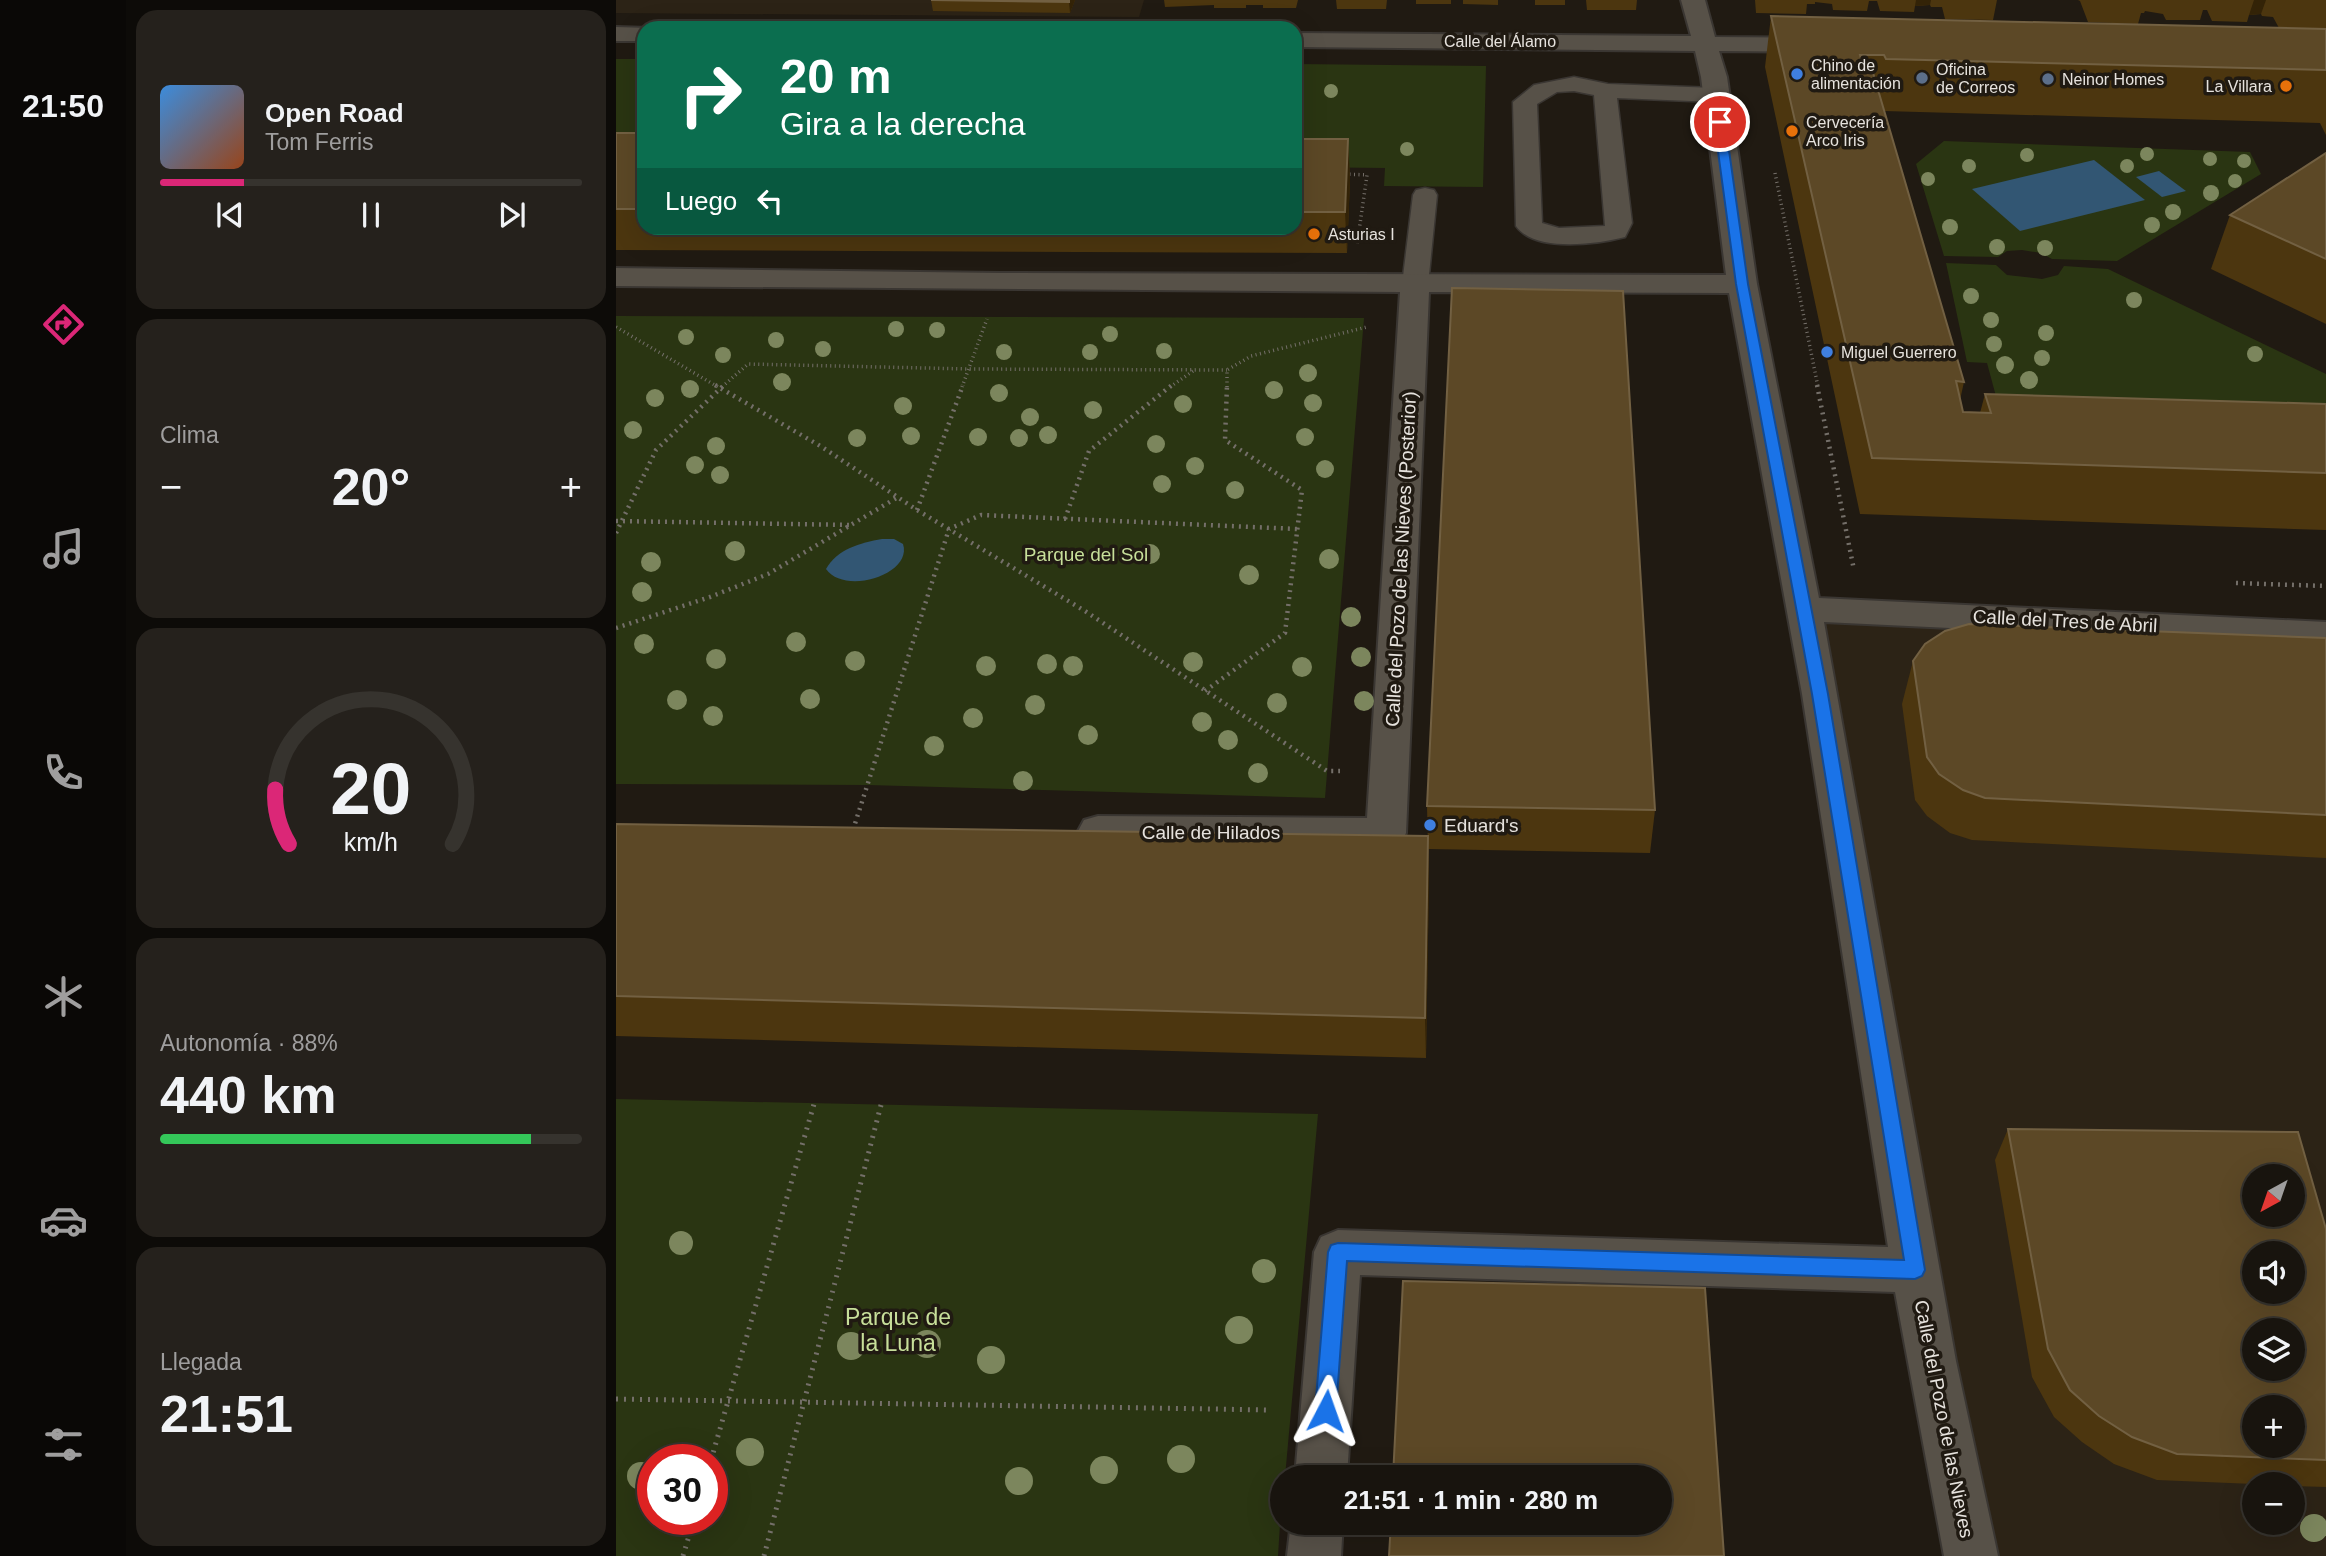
<!DOCTYPE html>
<html lang="es">
<meta charset="utf-8">
<style>
:root{--surface:#18140e;--page:#25211c;--text:#f1f3f6;--muted:#9f9e9e;--line:#36332e;--accent:#db2777}
body{margin:0;font-family:Helvetica,sans-serif;background:var(--page);color:var(--text);height:100vh;display:flex;flex-direction:column;font-size:26px;white-space:nowrap}
*{box-sizing:border-box;margin:0}
p{font-size:23px;color:var(--muted)}
.icon{flex:none;width:38px;height:38px;fill:none;stroke:currentColor;stroke-width:2;stroke-linecap:round;stroke-linejoin:round}
.map{position:relative;flex:1;overflow:hidden}
.panel{display:flex;flex-direction:column;gap:10px;padding:10px;background:#0d0b08;width:490px}
.panel>*{flex:none}
.hud{position:absolute;left:21px;top:21px;width:665px;height:214px;border-radius:21px;box-shadow:0 7px 28px #0002,0 0 0 2px var(--line);background:#0b6e4f;color:#fff;overflow:hidden}
.needle{width:46px;rotate:220deg}
.tools{position:absolute;left:1626px;top:1164px;display:grid;gap:14px}
.tools a{display:grid;place-items:center;width:63px;height:63px;border-radius:50%;background:var(--surface);box-shadow:0 7px 28px #0002,0 0 0 2px var(--line);font-size:35px}
.speed{position:absolute;left:21px;top:1444px;display:flex;gap:14px;font-size:35px;font-weight:700;text-align:center}
.speed>*{display:grid;place-content:center;width:91px;height:91px;border-radius:50%;background:var(--surface);box-shadow:0 7px 28px #0002,0 0 0 2px var(--line);line-height:1}
.speed .limit{border:10px solid #d22;background:#fff;color:#111}
.pin{position:absolute;display:grid;place-items:center;width:60px;height:60px;color:#fff;margin:-30px;border:4px solid #fff;border-radius:50%;box-shadow:0 2px 7px #0007}
.me{position:absolute;width:77px;margin:-38px;rotate:4deg;stroke-linejoin:round;filter:drop-shadow(0 0 5px #0008)}
.turn{display:flex;align-items:center;gap:24px;height:147px;padding:0 28px;font-size:32px}
.turn .icon{width:91px;height:91px;stroke-width:2.5}
.turn b{display:block;font-size:49px;line-height:60px}
.then{display:flex;align-items:center;height:66px;padding:0 28px;background:#0003;gap:14px;font-size:26px}
.big{font-size:52px;font-weight:700;line-height:1.1}
.panel .card{flex:1;display:flex;flex-direction:column;justify-content:center;gap:10px;min-width:0;padding:0 24px;border-radius:21px;background:var(--page)}
.panel .dial{align-items:center;gap:0}
.dial svg{height:182px;overflow:visible;fill:none;stroke:var(--line);stroke-width:7;stroke-linecap:round;text-anchor:middle}
.dial text{fill:var(--text);stroke:none}
.song{display:flex;align-items:center;gap:21px}
.cover{width:84px;height:84px;border-radius:10px;background:linear-gradient(135deg,hsl(210 70% 55%),hsl(20 70% 35%))}
.played{height:7px;border-radius:4px;background:linear-gradient(90deg,var(--accent) 20%,var(--line) 20%)}
.keys{display:flex;justify-content:space-around;direction:ltr}
.heat{display:flex;justify-content:space-between;align-items:center;font-size:38px;direction:ltr}
.charge{height:10px;border-radius:5px;background:linear-gradient(90deg,#34c759 88%,var(--line) 0)}
.trip{position:absolute;left:654px;top:1465px;width:402px;height:70px;border-radius:35px;background:var(--surface);box-shadow:0 7px 28px #0002,0 0 0 2px var(--line);font-weight:700;line-height:70px;text-align:center}
main{display:flex;flex:1;min-height:0}
.dock{display:flex;flex-direction:column;width:126px;justify-content:space-around;align-items:center;background:#0a0806;color:var(--muted)}
.dock .icon{width:49px;height:49px}
.dock .current{color:var(--accent)}
.dock b{font-size:32px;color:var(--text)}
.map>svg:first-child{display:block}
</style>
<main>
<nav class="dock">
<b>21:50</b>
<svg class="icon current" aria-label="directions" viewBox="0 0 24 24"><path d="M12 3l9 9-9 9-9-9zM9 14v-3h6M13 9l2 2-2 2"/></svg>
<svg class="icon" aria-label="music" viewBox="0 0 24 24"><path d="M9 18V5l10-2v13"/><circle cx="6" cy="18" r="3"/><circle cx="16" cy="16" r="3"/></svg>
<svg class="icon" aria-label="phone" viewBox="0 0 24 24"><path d="M5 4h4l2 5-3 2q2 4 5 5l2-3 5 2v4C11 20 4 13 5 4z"/></svg>
<svg class="icon" aria-label="climate" viewBox="0 0 24 24"><path d="M12 3v18M4 7l16 10M4 17L20 7"/></svg>
<svg class="icon" aria-label="car" viewBox="0 0 24 24"><path d="M5 17H2v-5l4-1 3-4h7l3 4 3 1v5h-3M9 17h6M6 11h13"/><circle cx="7" cy="17" r="2"/><circle cx="17" cy="17" r="2"/></svg>
<svg class="icon" aria-label="filters" viewBox="0 0 24 24"><path d="M4 7h16M4 17h16"/><circle cx="9" cy="7" r="2"/><circle cx="15" cy="17" r="2"/></svg>
</nav>
<section class="panel">
<div class="card">
<div class="song"><i class="cover"></i><div><b>Open Road</b><p>Tom Ferris</p></div></div>
<div class="played"></div>
<div class="keys"><svg class="icon" aria-label="previous" viewBox="0 0 24 24"><path d="M18 5L8 12l10 7zM5 5v14"/></svg><svg class="icon" aria-label="pause" viewBox="0 0 24 24"><path d="M8 5v14M16 5v14"/></svg><svg class="icon" aria-label="next" viewBox="0 0 24 24"><path d="M6 5l10 7-10 7zM19 5v14"/></svg></div>
</div>
<div class="card"><p>Clima</p>
<div class="heat"><a>−</a><b class="big">20°</b><a>+</a></div>
</div>
<div class="card dial"><svg viewBox="0 0 100 80">
<path d="M14 69A42 42 0 1 1 86 69"/>
<path d="M14 69A42 42 0 0 1 8 45" stroke="#db2777"/>
<text x="50" y="56" font-size="32" font-weight="700">20</text>
<text x="50" y="72" font-size="11">km/h</text>
</svg></div>
<div class="card"><p>Autonomía · 88%</p><b class="big">440 km</b><div class="charge"></div></div>
<div class="card"><p>Llegada</p><b class="big">21:51</b></div>
</section>
<div class="map">
<svg width="1710" height="1556" viewBox="0 0 1710 1556">
<rect width="100%" height="100%" fill="#201a12"/>
<g fill="#2c2316" fill-rule="evenodd">
<polygon points="0,0 528,0 523,17 0,13"/>
<path d="M1189,609l521,25v922h-355zM1638,1176h38v38h-38zM1638,1253h38v39h-38zM1638,1330h38v38h-38zM1638,1407h38v39h-38zM1638,1484h38v38h-38z"/>
</g>
<g fill="#2a3512" fill-rule="evenodd">
<rect x="0" y="59" width="28" height="103"/>
<polygon points="679,64 870,66 867,187 768,186 769,168 679,167"/>
<polygon points="1328,141 1634,152 1645,174 1501,261 1436,259 1425,253 1406,250 1391,251 1382,257 1328,256 1300,164"/>
<polygon points="1330,263 1380,265 1391,275 1426,279 1442,275 1448,266 1492,269 1710,374 1710,414 1381,400 1371,363 1351,362"/>
<polygon points="0,316 748,318 709,798 252,785 0,784"/>
<path d="M0,1099l702,15 -33,363h-2l-5,79h-662zM37,1460h59v59h-59z"/>
</g>
<g fill="#325673">
<polygon points="1478,160 1529,200 1404,231 1356,189"/>
<polygon points="1543,171 1570,191 1546,197 1520,177"/>
<path d="M266,539h12l9,5c10,30 -58,52 -77,25 11,-20 34,-26 56,-30z"/>
</g>
<g fill="none" stroke-linecap="round" stroke-linejoin="round">
<defs>
<g id="lane">
<path d="M958,77l34,7 108,4 8,2 4,5 -4,5 -8,2 -99,-4 15,125 -7,14c-27,7 -90,16 -109,-11l-3,-124 21,-17zM958,91l20,4 11,131 -46,2 -17,-5 -5,-119 20,-12z"/>
<polygon points="809,188 818,190 821,195 812,285 808,291 799,293 790,291 786,285 797,195 800,190"/>
</g>
<g id="street">
<polygon points="1065,0 1089,0 1099,37 1204,38 1213,40 1216,45 1213,50 1204,52 1103,51 1111,77 1141,284 1203,598 1710,622 1710,646 1208,622 1340,1361 1382,1556 1328,1556 1279,1292 744,1275 731,1477 679,1477 698,1252 705,1237 722,1230 1272,1247 1186,694 1113,293 813,292 790,833 784,844 770,848 482,846 468,842 462,831 468,820 482,816 751,818 784,292 0,286 0,268 384,273 1110,275 1085,77 1079,51 679,47 679,33 1075,36"/>
<polygon points="0,27 33,28 28,28 28,41 0,41"/>
<polygon points="675,1522 727,1522 725,1556 671,1556"/>
</g>
</defs>
<use href="#lane" stroke="#3a3632" stroke-width="3"/>
<use href="#street" stroke="#3a3632" stroke-width="4"/>
<g stroke="#746f69" stroke-width="3.5" stroke-dasharray="1 3.5" stroke-linecap="butt">
<polyline points="1159,173 1202,387"/>
<polyline points="729,174 751,175 741,245"/>
<polyline points="0,327 102,387"/>
<polyline points="106,387 132,364 353,369 611,370"/>
<polyline points="346,387 371,319"/>
<polyline points="554,387 577,371"/>
<polyline points="611,387 611,370 635,356 751,327"/>
</g>
<g stroke="#746f69" stroke-width="4.5" stroke-dasharray="2 5" stroke-linecap="butt">
<polyline points="99,385 206,447 301,510 469,611 711,771 724,771"/>
<polyline points="1201,385 1238,570"/>
<polyline points="301,510 347,385"/>
<polyline points="449,519 473,451 556,385"/>
<polyline points="0,521 234,525"/>
<polyline points="0,533 40,450 108,385"/>
<polyline points="1620,583 1710,586"/>
<polyline points="0,628 94,597 152,574 282,497"/>
<polyline points="589,691 669,633 686,490 609,440 611,385"/>
<polyline points="237,830 333,529 365,515 681,529"/>
</g>
<g stroke="#746f69" stroke-width="5" stroke-dasharray="2 6" stroke-linecap="butt">
<polyline points="0,1399 654,1410"/>
<polyline points="95,1460 198,1104"/>
<polyline points="67,1556 78,1519"/>
<polyline points="148,1556 265,1105"/>
</g>
<use href="#lane" fill="#575148" fill-rule="evenodd"/>
<use href="#street" fill="#575148" fill-rule="evenodd"/>
</g>
<g fill="#7c865d">
<circle cx="715" cy="91" r="7"/>
<circle cx="791" cy="149" r="7"/>
<circle cx="1531" cy="154" r="7"/>
<circle cx="1411" cy="155" r="7"/>
<circle cx="1594" cy="159" r="7"/>
<circle cx="1628" cy="161" r="7"/>
<circle cx="1353" cy="166" r="7"/>
<circle cx="1511" cy="166" r="7"/>
<circle cx="1312" cy="179" r="7"/>
<circle cx="1619" cy="181" r="7"/>
<circle cx="1595" cy="193" r="8"/>
<circle cx="1557" cy="212" r="8"/>
<circle cx="1536" cy="225" r="8"/>
<circle cx="1334" cy="227" r="8"/>
<circle cx="1381" cy="247" r="8"/>
<circle cx="1429" cy="248" r="8"/>
<circle cx="1355" cy="296" r="8"/>
<circle cx="1518" cy="300" r="8"/>
<circle cx="1375" cy="320" r="8"/>
<circle cx="280" cy="329" r="8"/>
<circle cx="321" cy="330" r="8"/>
<circle cx="1430" cy="333" r="8"/>
<circle cx="494" cy="334" r="8"/>
<circle cx="70" cy="337" r="8"/>
<circle cx="160" cy="340" r="8"/>
<circle cx="1378" cy="344" r="8"/>
<circle cx="207" cy="349" r="8"/>
<circle cx="548" cy="351" r="8"/>
<circle cx="388" cy="352" r="8"/>
<circle cx="474" cy="352" r="8"/>
<circle cx="1639" cy="354" r="8"/>
<circle cx="107" cy="355" r="8"/>
<circle cx="1426" cy="358" r="8"/>
<circle cx="1389" cy="365" r="9"/>
<circle cx="692" cy="373" r="9"/>
<circle cx="1413" cy="380" r="9"/>
<circle cx="166" cy="382" r="9"/>
<circle cx="74" cy="389" r="9"/>
<circle cx="658" cy="390" r="9"/>
<circle cx="383" cy="393" r="9"/>
<circle cx="39" cy="398" r="9"/>
<circle cx="697" cy="403" r="9"/>
<circle cx="567" cy="404" r="9"/>
<circle cx="287" cy="406" r="9"/>
<circle cx="477" cy="410" r="9"/>
<circle cx="414" cy="417" r="9"/>
<circle cx="17" cy="430" r="9"/>
<circle cx="432" cy="435" r="9"/>
<circle cx="295" cy="436" r="9"/>
<circle cx="362" cy="437" r="9"/>
<circle cx="689" cy="437" r="9"/>
<circle cx="241" cy="438" r="9"/>
<circle cx="403" cy="438" r="9"/>
<circle cx="540" cy="444" r="9"/>
<circle cx="100" cy="446" r="9"/>
<circle cx="79" cy="465" r="9"/>
<circle cx="579" cy="466" r="9"/>
<circle cx="709" cy="469" r="9"/>
<circle cx="104" cy="475" r="9"/>
<circle cx="546" cy="484" r="9"/>
<circle cx="619" cy="490" r="9"/>
<circle cx="119" cy="551" r="10"/>
<circle cx="534" cy="554" r="10"/>
<circle cx="713" cy="559" r="10"/>
<circle cx="35" cy="562" r="10"/>
<circle cx="633" cy="575" r="10"/>
<circle cx="26" cy="592" r="10"/>
<circle cx="735" cy="617" r="10"/>
<circle cx="180" cy="642" r="10"/>
<circle cx="28" cy="644" r="10"/>
<circle cx="745" cy="657" r="10"/>
<circle cx="100" cy="659" r="10"/>
<circle cx="239" cy="661" r="10"/>
<circle cx="577" cy="662" r="10"/>
<circle cx="431" cy="664" r="10"/>
<circle cx="370" cy="666" r="10"/>
<circle cx="457" cy="666" r="10"/>
<circle cx="686" cy="667" r="10"/>
<circle cx="194" cy="699" r="10"/>
<circle cx="61" cy="700" r="10"/>
<circle cx="748" cy="701" r="10"/>
<circle cx="661" cy="703" r="10"/>
<circle cx="419" cy="705" r="10"/>
<circle cx="97" cy="716" r="10"/>
<circle cx="357" cy="718" r="10"/>
<circle cx="586" cy="722" r="10"/>
<circle cx="472" cy="735" r="10"/>
<circle cx="612" cy="740" r="10"/>
<circle cx="318" cy="746" r="10"/>
<circle cx="642" cy="773" r="10"/>
<circle cx="407" cy="781" r="10"/>
<circle cx="65" cy="1243" r="12"/>
<circle cx="648" cy="1271" r="12"/>
<circle cx="623" cy="1330" r="14"/>
<circle cx="311" cy="1344" r="14"/>
<circle cx="235" cy="1346" r="14"/>
<circle cx="375" cy="1360" r="14"/>
<circle cx="134" cy="1452" r="14"/>
<circle cx="565" cy="1459" r="14"/>
<circle cx="488" cy="1470" r="14"/>
<circle cx="25" cy="1476" r="14"/>
<circle cx="403" cy="1481" r="14"/>
<circle cx="1698" cy="1528" r="14"/>
</g>
<g fill="#4c360f">
<polygon points="315,0 459,0 454,13 317,11"/>
<polygon points="548,0 682,0 680,8 647,8 647,5 630,5 630,8 598,8 598,5 549,7"/>
<polygon points="720,0 771,0 770,9 721,9"/>
<rect x="800" y="0" width="35" height="4"/>
<polygon points="847,0 882,0 882,5 847,4"/>
<rect x="919" y="0" width="30" height="5"/>
<polygon points="970,0 1021,0 1020,10 971,10"/>
<polygon points="1139,0 1381,0 1377,20 1329,19 1326,7 1315,7 1314,5 1299,6 1298,12 1264,11 1261,1 1253,1 1251,11 1217,10 1216,4 1199,2 1199,4 1191,4 1190,14 1140,13"/>
<polygon points="1462,0 1710,0 1710,135 1704,123 1268,111 1348,382 1344,400 1347,412 1364,413 1369,394 1710,404 1710,530 1244,514 1149,67 1155,16 1663,28 1657,17 1646,16 1645,14 1633,15 1631,22 1596,21 1591,10 1587,10 1584,20 1550,20 1547,14 1529,11 1528,13 1525,13 1522,24 1472,22 1464,1"/>
<polygon points="0,133 28,133 28,228 679,228 679,139 732,139 734,180 731,253 0,250"/>
<polygon points="1710,153 1710,324 1595,269 1614,215"/>
<polygon points="1710,638 1710,858 1356,840 1334,833 1311,816 1299,800 1286,704 1297,661"/>
<polygon points="811,806 1039,810 1034,853 812,849"/>
<polygon points="0,824 812,836 813,878 810,1058 0,1036"/>
<polygon points="1392,1129 1710,1229 1710,1487 1676,1486 1676,1484 1638,1484 1541,1480 1498,1464 1466,1442 1438,1417 1416,1377 1379,1160"/>
</g>
<g fill="#332307">
<polygon points="453,0 459,0 454,13 453,2"/>
<polygon points="1300,0 1315,0 1314,5 1299,6"/>
<polygon points="1638,0 1650,0 1645,14 1633,15"/>
<polygon points="732,139 734,180 731,253 729,212"/>
<polygon points="812,836 813,878 810,1058 809,1018"/>
</g>
<g fill="#5c4826" stroke="#726042" stroke-width="2" fill-rule="evenodd">
<polygon points="315,0 453,0 453,2"/>
<polygon points="1155,16 1710,29 1710,70 1270,59 1268,55 1244,55 1247,66 1255,66 1348,382 1340,381 1347,412 1375,413 1369,394 1710,404 1710,473 1256,458"/>
<rect x="0" y="133" width="28" height="76"/>
<polygon points="679,139 732,139 729,212 679,212"/>
<polygon points="1710,153 1710,259 1614,215"/>
<polygon points="836,288 1007,291 1039,810 811,806"/>
<polygon points="1353,624 1710,638 1710,815 1369,798 1347,790 1323,774 1311,757 1297,661 1309,644 1329,631"/>
<polygon points="0,824 812,836 809,1018 0,996"/>
<path d="M1392,1129l290,3 28,97v231l-149,-6 -45,-17 -33,-21 -29,-26 -22,-41zM1638,1176h38v38h-38zM1638,1253h38v39h-38zM1638,1330h38v38h-38zM1638,1407h38v39h-38z"/>
<polygon points="787,1281 1089,1288 1108,1556 773,1556 775,1522 1045,1522 1045,1477 777,1477"/>
</g>
<polygon fill="#1a73e8" stroke="#114b97" stroke-width="2" points="1104,119 1109,122 1132,284 1212,694 1309,1270 1306,1276 1299,1279 731,1261 720,1411 717,1418 710,1421 702,1418 699,1411 712,1252 715,1245 722,1243 1288,1260 1196,694 1120,284 1098,122"/>
<g fill="#3f7fe0" stroke="#201a12" stroke-width="2.5">
<circle cx="1181" cy="74" r="7"/>
<circle cx="1211" cy="352" r="7"/>
<circle cx="814" cy="825" r="7"/>
</g>
<g fill="#5c6f8a" stroke="#201a12" stroke-width="2.5">
<circle cx="1306" cy="78" r="7"/>
<circle cx="1432" cy="79" r="7"/>
</g>
<g fill="#e8710a" stroke="#201a12" stroke-width="2.5">
<circle cx="1670" cy="86" r="7"/>
<circle cx="1176" cy="131" r="7"/>
<circle cx="698" cy="234" r="7"/>
</g>
<g text-anchor="middle" dominant-baseline="central" stroke-width="7" stroke-linejoin="round" paint-order="stroke">
<g font-size="16" fill="#e6e2dd" stroke="#201a12">
<text x="884" y="41">Calle del Álamo</text>
</g>
<g font-size="16" fill="#e6e2dd" stroke="#201a12" text-anchor="start">
<text x="1195" y="65">Chino de<tspan x="1195" dy="18">alimentación</tspan></text>
<text x="1320" y="69">Oficina<tspan x="1320" dy="18">de Correos</tspan></text>
<text x="1446" y="79">Neinor Homes</text>
<text x="1656" y="86" text-anchor="end">La Villara</text>
<text x="1190" y="122">Cervecería<tspan x="1190" dy="18">Arco Iris</tspan></text>
<text x="712" y="234">Asturias I</text>
<text x="1225" y="352">Miguel Guerrero</text>
</g>
<g font-size="19" fill="#c7df9a" stroke="#201a12">
<text x="470" y="554">Parque del Sol</text>
</g>
<g font-size="19" fill="#e6e2dd" stroke="#201a12">
<text transform="translate(785 559) rotate(-87)">Calle del Pozo de las Nieves (Posterior)</text>
<text transform="translate(1449 621) rotate(3)">Calle del Tres de Abril</text>
<text x="595" y="832">Calle de Hilados</text>
<text transform="translate(1328 1419) rotate(79)">Calle del Pozo de las Nieves</text>
</g>
<g font-size="19" fill="#e6e2dd" stroke="#201a12" text-anchor="start">
<text x="828" y="825">Eduard's</text>
</g>
<g font-size="23" fill="#c7df9a" stroke="#201a12">
<text x="282" y="1317">Parque de<tspan x="282" dy="26">la Luna</tspan></text>
</g>
</g>
</svg>
<div class="tools">
<a><svg class="needle" viewBox="-14 -14 28 28"><path d="M0-13l5 13h-10z" fill="#e53935"/><path d="M0 13l5-13h-10z" fill="#9f9e9e"/></svg></a>
<a><svg class="icon" aria-label="sound" viewBox="0 0 24 24"><path d="M4 9h4l5-4v14l-5-4H4zM17 9q2 3 0 6"/></svg></a>
<a><svg class="icon" aria-label="layers" viewBox="0 0 24 24"><path d="M12 4l9 5-9 5-9-5zM3 14l9 5 9-5"/></svg></a>
<a>+</a>
<a>−</a>
</div>
<div class="speed"><div class="limit">30</div></div>
<div class="pin" style="left:1104px;top:122px;background:#d93025"><svg class="icon" aria-label="arrive" viewBox="0 0 24 24"><path d="M6 21V4h12l-3 4 3 4H6"/></svg></div>
<svg class="me" style="left:710px;top:1411px" viewBox="-20 -20 40 40"><path d="M0-17L14 15 0 8-14 15z" fill="#1a73e8" stroke="#fff" stroke-width="4"/></svg>
<div class="trip">21:51 · 1 min · 280 m</div>
<div class="hud">
<div class="turn"><svg class="icon" aria-label="right" viewBox="0 0 24 24"><path d="M7 20v-9h11M14 6l5 5-5 5"/></svg><div><b>20 m</b>Gira a la derecha</div></div>
<div class="then">Luego<svg class="icon" aria-label="left" viewBox="0 0 24 24"><path d="M17 20v-9H6M10 6l-5 5 5 5"/></svg></div>
</div>
</div>
</main>
